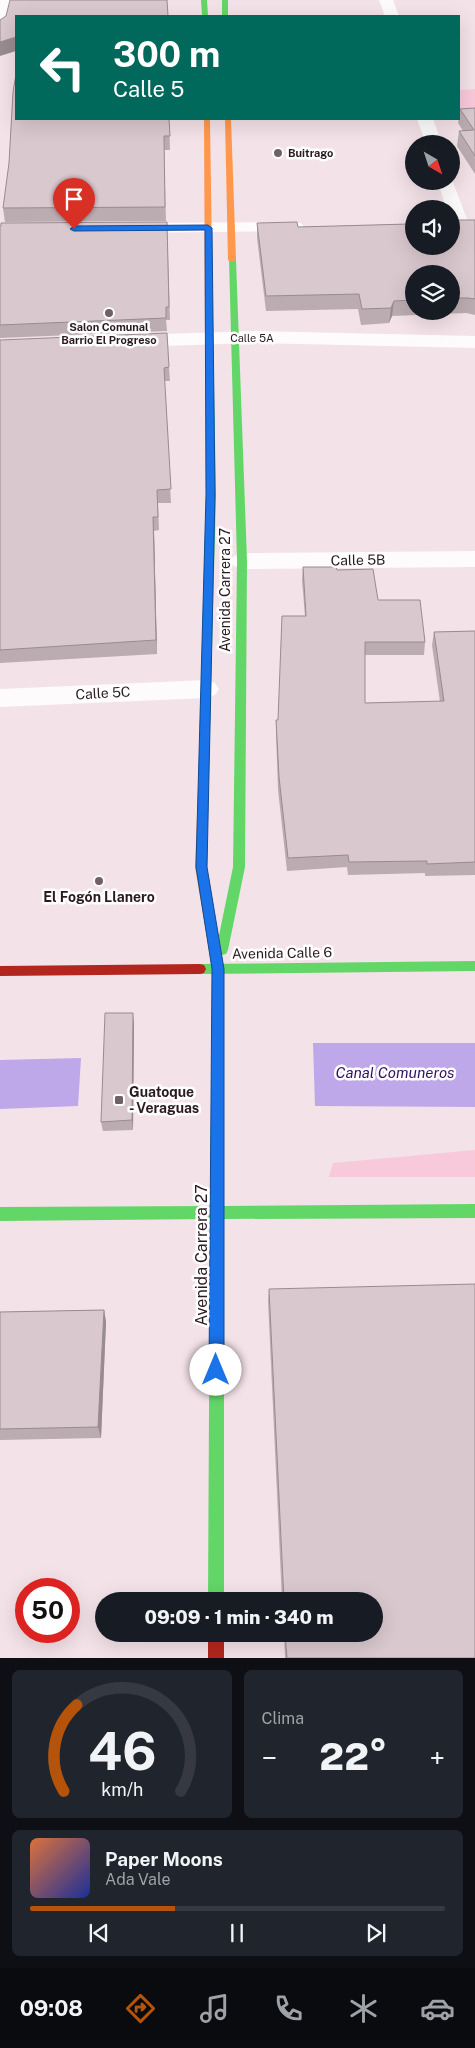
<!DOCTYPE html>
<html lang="es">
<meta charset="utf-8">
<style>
:root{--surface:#171b24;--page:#20242c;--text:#f1f3f6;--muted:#9ea1a6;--line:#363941;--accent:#b45309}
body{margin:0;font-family:"Public Sans",sans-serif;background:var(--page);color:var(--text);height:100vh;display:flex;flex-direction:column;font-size:19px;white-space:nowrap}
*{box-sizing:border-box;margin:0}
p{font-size:16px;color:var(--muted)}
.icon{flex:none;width:28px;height:28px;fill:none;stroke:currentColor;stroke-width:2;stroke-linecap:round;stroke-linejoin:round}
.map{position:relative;height:1658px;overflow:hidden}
.drawer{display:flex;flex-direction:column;gap:12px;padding:12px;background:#0d0f14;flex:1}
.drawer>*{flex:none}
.hud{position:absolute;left:15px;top:15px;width:445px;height:105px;border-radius:0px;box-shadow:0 5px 20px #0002;background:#00695c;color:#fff;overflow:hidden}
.needle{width:32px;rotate:141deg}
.buttons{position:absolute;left:405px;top:135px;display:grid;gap:10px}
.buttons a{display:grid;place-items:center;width:55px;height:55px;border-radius:50%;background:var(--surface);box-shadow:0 5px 20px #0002;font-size:25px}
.speed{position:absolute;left:15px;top:1578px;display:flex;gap:10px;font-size:25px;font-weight:700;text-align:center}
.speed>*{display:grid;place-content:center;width:65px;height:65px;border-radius:50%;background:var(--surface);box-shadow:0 5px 20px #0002;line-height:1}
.speed .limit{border:8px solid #d22;background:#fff;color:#111}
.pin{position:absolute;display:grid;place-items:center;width:42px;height:42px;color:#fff;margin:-51px -21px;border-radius:50% 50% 50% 0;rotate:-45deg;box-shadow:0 0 5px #0007}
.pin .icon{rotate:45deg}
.me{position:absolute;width:55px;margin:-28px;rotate:0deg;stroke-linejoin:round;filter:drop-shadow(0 0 4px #0008)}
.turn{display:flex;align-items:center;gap:18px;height:105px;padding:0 15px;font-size:22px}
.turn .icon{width:65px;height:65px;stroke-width:2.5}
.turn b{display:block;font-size:35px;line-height:42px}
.big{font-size:38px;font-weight:800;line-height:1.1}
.drawer .widget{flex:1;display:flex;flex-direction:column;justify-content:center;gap:8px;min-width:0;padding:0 18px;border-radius:8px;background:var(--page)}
.drawer .dial{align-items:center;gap:0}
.dial svg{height:130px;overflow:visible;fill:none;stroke:var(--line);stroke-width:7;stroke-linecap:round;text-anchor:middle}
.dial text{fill:var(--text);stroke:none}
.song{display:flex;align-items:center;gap:15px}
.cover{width:60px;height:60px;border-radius:8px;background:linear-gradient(135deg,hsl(20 70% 55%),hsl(230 70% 35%))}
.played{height:5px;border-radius:2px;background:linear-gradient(90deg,var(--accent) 35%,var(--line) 35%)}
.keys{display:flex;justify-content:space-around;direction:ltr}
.heat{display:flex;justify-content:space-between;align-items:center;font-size:28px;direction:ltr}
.drawer .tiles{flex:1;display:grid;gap:12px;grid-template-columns:1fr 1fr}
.widget:last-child{grid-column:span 2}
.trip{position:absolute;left:95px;top:1592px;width:288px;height:50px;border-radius:25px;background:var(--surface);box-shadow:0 5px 20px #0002;font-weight:800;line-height:50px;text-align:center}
.tab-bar{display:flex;height:80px;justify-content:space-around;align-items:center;background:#090b0e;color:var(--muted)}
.tab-bar .icon{width:35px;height:35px}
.tab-bar .current{color:var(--accent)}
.tab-bar b{font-size:22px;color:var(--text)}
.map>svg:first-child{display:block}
</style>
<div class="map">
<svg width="475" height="1658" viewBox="0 0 475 1658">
<rect width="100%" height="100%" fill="#f3e2e8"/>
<g fill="#f8c9da">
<polygon points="475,89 475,110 459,110 459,90"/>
<polygon points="475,1150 475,1177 329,1177 333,1163"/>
</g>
<g fill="#bea8e9">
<polygon points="313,1043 475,1043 475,1107 315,1106"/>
<polygon points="81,1058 78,1106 0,1109 0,1060"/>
</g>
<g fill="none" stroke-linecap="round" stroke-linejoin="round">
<g fill="#fdfbfc" fill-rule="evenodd">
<polygon points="0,0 13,0 7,28 0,32"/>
<polygon points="379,0 393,0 399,16 385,16"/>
<polygon points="417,119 433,119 442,144 426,144"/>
<polygon points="451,177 470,227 467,231 455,231 451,224 451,209 446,209 438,181 451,181"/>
<polygon points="295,222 301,223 304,227 301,231 130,233 124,232 121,228 124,224 130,223"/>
<polygon points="255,331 475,336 475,348 255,343 132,347 125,345 122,341 125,337 132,335"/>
<polygon points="475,551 475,567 242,569 234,566 230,561 234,556 242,553"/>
<polygon points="206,680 215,683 219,689 215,695 206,698 0,707 0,689"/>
</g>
<g fill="#63d668" fill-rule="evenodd">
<polygon points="201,0 207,0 208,16 202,16"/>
<rect x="222" y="0" width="6" height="16"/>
<polygon points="229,258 236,260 247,561 245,867 228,950 226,954 222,955 218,954 216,950 233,867 237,561"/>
<polygon points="206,325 213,327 216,495 209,764 204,768 199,764 206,495"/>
<polygon points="475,961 475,971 200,974 196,973 194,969 196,965 200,964"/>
<polygon points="218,1022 222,1023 224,1027 224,1206 475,1204 475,1218 224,1219 224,1601 208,1601 210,1219 0,1221 0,1207 210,1206 212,1027 214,1023"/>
</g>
<g fill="#ff974d" fill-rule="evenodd">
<polygon points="204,119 210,119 213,327 209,329 205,327"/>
<polygon points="225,119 231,119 236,260 232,262 228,260"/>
<polygon points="204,760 209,764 207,867 224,969 224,1027 222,1031 218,1032 214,1031 212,1027 212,969 195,867 199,764"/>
</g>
<g fill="#b3261e" fill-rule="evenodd">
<polygon points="200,964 204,965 206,969 204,973 200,974 0,976 0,966"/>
<rect x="208" y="1634" width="16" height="24"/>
</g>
</g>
<g fill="#bbacb1" fill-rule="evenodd">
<polygon points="475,108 475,174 457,146 459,131 463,131 458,123 460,109"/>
<polygon points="169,119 170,150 164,150 166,221 5,222 3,208"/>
<path d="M475,220v95l-9,-2 -74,3 -3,7 -28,2 -3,-16 -92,2 -9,-73v-15l41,4 111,-3zM414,274h37v37h-37z"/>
<polygon points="167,222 170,320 166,320 167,331 0,338 0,226"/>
<polygon points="0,340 169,367 170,381 164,381 171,503 158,503 159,530 154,531 157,654 0,663"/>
<polygon points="303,567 337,570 378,600 425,642 424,655 365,655 365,703 440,702 432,645 434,632 475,631 475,875 425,876 425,873 348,875 347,867 287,871 278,790 276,733 276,720 278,720 305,616 302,580"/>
<polygon points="134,1024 133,1130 103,1131 101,1122"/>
<polygon points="269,1289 475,1658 285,1658 284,1634 374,1634 374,1601 282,1601 268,1301"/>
<polygon points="104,1310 106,1322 101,1438 0,1440 0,1312"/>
</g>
<g fill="#988c90">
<polygon points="16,37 16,51 0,56 0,42"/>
<polygon points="394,301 392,316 389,323 391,308"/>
<polygon points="153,517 154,531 157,654 156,640"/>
<polygon points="133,1013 134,1024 133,1130 132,1120"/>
<polygon points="104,1310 106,1322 101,1438 98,1427"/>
</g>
<g fill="#d9c8ce" stroke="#988c90">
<polygon points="10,0 167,0 168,16 16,16 16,37 0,42 0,20 6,16"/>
<polygon points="16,74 16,119 169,119 170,136 164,136 165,207 3,208 9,163 13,92"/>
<polygon points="475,108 475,156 459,131 474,130 460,109"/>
<polygon points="414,218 414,246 451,246 451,220 475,220 475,299 468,298 451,298 451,274 414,274 414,300 394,301 391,308 362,309 359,294 266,296 257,223 297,222 298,227 409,224 412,219"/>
<polygon points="167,222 169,307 166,307 166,318 0,325 0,226 1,226 1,223"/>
<polygon points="167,333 169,367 164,368 171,489 157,490 158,517 153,517 156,640 0,650 0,340"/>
<polygon points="303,567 336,567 337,570 373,569 378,600 420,600 425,642 365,642 365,703 444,701 434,632 475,631 475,862 427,864 427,861 349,862 348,855 288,858 279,777 276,720 278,720 282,616 306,616"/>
<polygon points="105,1013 133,1013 132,1120 101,1122"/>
<polygon points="475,1284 475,1658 287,1658 285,1634 374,1634 374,1601 284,1601 269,1289"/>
<polygon points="104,1310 98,1427 0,1429 0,1312"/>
</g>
<polygon fill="#1a73e8" stroke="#114b97" points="208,225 212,228 215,495 207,867 224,969 224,1370 222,1376 216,1378 211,1376 209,1370 212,969 196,867 206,495 205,230 74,231 70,229 74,226"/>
<g fill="#716066" stroke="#fff" stroke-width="2">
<circle cx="278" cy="153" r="5"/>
<circle cx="109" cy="313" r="5"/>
<circle cx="99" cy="881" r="5"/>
<rect x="114" y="1095" width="10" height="10" rx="2.5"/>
</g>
<g text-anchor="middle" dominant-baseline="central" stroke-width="5" stroke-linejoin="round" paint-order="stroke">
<g font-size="11" font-weight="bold" fill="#2b1a20" stroke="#fff" text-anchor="start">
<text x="288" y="153">Buitrago</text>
<text x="109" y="327" text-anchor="middle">Salon Comunal<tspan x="109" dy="13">Barrio El Progreso</tspan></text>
</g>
<g font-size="11" fill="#2b1a20" stroke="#fff">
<text x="252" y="338">Calle 5A</text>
</g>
<g font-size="14" fill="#2b1a20" stroke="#fff">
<text transform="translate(358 560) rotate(-1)">Calle 5B</text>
<text transform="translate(225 590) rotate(-90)">Avenida Carrera 27</text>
<text transform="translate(103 693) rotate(-3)">Calle 5C</text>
<text transform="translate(282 953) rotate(-1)">Avenida Calle 6</text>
</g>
<g font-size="14" font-weight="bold" fill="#2b1a20" stroke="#fff">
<text x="99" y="897">El Fogón Llanero</text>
<text x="129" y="1092" text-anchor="start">Guatoque<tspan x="129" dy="16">- Veraguas</tspan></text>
</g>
<g font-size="15" font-style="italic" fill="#331262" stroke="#fff">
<text x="395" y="1072">Canal Comuneros</text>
</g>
<g font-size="16" fill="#2b1a20" stroke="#fff">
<text transform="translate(201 1255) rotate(-90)">Avenida Carrera 27</text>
</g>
</g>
</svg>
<div class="buttons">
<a><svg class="needle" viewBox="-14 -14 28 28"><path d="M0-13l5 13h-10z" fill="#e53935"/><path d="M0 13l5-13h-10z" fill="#9ea1a6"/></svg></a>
<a><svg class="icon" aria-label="sound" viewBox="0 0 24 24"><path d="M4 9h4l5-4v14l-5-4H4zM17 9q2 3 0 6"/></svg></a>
<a><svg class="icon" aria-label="layers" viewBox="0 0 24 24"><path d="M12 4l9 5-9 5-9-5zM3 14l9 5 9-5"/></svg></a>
</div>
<div class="speed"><div class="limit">50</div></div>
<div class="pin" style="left:74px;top:229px;background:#d93025"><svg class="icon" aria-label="arrive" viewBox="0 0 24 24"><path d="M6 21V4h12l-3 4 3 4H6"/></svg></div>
<svg class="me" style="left:216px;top:1370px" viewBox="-20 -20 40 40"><circle r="19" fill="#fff"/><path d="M0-13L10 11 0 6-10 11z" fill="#1a73e8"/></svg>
<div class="trip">09:09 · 1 min · 340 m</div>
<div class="hud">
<div class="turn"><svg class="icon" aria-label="left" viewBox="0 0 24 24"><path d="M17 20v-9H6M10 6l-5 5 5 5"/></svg><div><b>300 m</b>Calle 5</div></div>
</div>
</div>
<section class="drawer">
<div class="tiles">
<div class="widget dial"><svg viewBox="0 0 100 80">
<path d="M14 69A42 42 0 1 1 86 69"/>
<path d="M14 69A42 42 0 0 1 22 16" stroke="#b45309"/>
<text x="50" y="56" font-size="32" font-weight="700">46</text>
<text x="50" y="72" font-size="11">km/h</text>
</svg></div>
<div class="widget"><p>Clima</p>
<div class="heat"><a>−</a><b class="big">22°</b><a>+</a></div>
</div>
<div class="widget">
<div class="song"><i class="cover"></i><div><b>Paper Moons</b><p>Ada Vale</p></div></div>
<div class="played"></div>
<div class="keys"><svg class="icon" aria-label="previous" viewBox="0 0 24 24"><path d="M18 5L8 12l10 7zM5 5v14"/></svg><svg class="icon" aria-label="pause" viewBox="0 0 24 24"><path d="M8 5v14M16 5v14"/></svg><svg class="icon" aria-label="next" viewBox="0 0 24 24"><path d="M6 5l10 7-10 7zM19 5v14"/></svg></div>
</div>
</div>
</section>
<nav class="tab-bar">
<b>09:08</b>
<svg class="icon current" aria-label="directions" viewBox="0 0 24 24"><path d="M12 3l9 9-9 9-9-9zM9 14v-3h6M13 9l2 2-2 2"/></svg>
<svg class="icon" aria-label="music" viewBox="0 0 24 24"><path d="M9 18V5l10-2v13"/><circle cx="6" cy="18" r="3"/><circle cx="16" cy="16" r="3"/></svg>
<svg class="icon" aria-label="phone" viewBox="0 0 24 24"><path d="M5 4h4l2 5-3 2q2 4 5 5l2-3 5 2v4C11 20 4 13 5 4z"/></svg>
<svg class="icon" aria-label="climate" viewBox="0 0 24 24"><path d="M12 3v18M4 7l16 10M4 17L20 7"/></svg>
<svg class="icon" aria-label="car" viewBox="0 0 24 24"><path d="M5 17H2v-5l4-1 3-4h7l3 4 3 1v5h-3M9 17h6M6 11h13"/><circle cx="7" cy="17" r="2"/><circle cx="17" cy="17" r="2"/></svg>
</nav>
